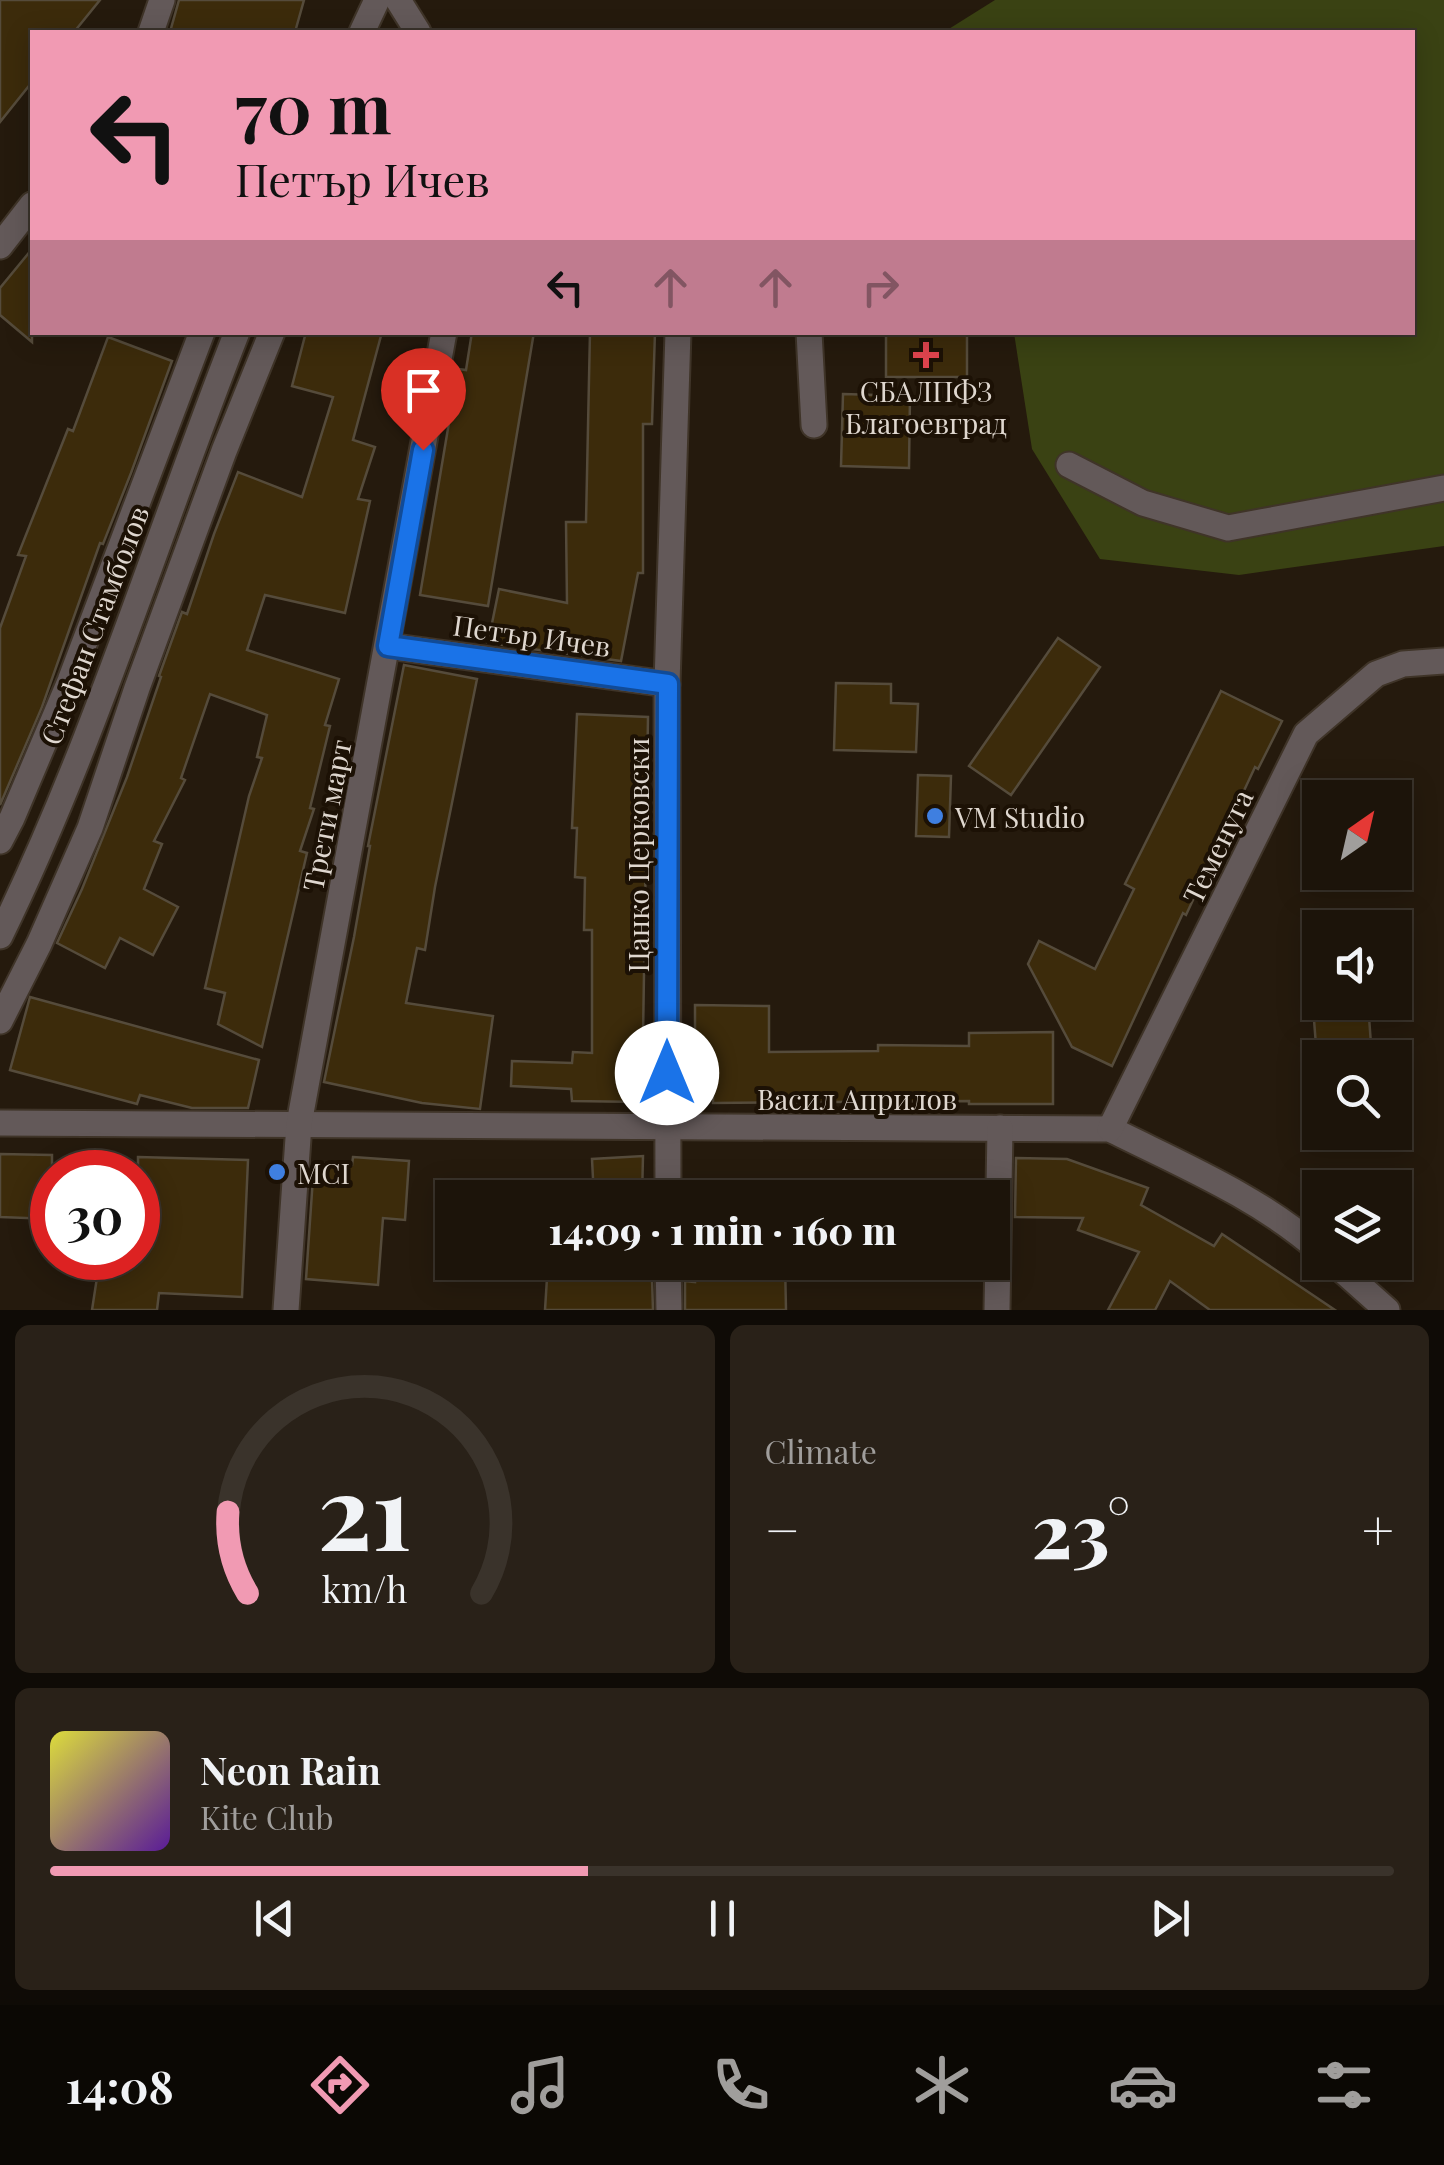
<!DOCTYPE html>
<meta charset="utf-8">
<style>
:root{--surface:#1c140a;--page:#292118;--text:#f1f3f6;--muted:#a09e9c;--line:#3a332b;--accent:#f19ab3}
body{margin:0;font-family:"Playfair Display",serif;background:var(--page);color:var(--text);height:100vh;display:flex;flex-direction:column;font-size:38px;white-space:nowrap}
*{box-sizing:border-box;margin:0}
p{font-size:32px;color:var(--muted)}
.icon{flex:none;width:55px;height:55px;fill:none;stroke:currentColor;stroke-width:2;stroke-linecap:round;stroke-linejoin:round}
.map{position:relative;height:1310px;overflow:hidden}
.panel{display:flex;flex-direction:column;gap:15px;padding:15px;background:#0f0b06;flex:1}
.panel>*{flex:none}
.hud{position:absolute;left:30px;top:30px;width:1385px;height:305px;border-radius:0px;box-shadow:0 5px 25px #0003,0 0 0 2px var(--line);background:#f19ab3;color:#111;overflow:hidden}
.needle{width:65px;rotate:34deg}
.fabs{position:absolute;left:1302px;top:780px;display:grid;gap:20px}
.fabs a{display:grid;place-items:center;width:110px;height:110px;border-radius:0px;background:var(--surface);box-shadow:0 5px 25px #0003,0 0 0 2px var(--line);font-size:50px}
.speed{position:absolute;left:30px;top:1150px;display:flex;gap:20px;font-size:50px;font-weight:700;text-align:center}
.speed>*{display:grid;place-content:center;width:130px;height:130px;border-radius:50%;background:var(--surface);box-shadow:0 5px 25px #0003,0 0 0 2px var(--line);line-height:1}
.speed .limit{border:15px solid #d22;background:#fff;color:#111}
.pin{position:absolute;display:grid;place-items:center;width:85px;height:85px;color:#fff;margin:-102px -42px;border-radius:50% 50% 50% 0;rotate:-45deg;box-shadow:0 0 10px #0007}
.pin .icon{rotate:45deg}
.me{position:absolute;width:110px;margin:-55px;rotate:0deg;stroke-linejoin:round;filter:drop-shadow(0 0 8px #0008)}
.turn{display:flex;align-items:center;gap:35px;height:210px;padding:0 40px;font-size:45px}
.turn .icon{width:130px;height:130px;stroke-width:2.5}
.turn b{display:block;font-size:70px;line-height:85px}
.lanes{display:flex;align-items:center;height:95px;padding:0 40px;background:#0003;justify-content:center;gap:50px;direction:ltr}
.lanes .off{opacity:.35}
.big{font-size:75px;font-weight:800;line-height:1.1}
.panel .tile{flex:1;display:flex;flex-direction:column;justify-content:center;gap:15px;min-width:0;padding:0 35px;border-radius:15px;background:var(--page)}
.panel .dial{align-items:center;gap:0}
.dial svg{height:260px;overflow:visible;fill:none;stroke:var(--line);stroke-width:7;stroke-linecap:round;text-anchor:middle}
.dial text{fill:var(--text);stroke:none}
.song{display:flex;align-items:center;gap:30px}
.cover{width:120px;height:120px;border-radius:15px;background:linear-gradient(135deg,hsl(60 70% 55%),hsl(270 70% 35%))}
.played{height:10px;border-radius:5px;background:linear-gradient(90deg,var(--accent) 40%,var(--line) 40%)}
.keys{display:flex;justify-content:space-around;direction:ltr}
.heat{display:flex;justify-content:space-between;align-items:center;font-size:55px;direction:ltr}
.panel .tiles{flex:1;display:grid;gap:15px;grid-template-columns:1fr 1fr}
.tile:last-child{grid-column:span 2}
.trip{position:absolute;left:435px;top:1180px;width:575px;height:100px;border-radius:0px;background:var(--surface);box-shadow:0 5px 25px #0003,0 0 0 2px var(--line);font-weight:800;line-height:100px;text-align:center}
.tab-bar{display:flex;height:160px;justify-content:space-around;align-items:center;background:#0b0804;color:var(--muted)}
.tab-bar .icon{width:70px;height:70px}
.tab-bar .selected{color:var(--accent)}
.tab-bar b{font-size:45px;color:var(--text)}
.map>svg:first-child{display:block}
</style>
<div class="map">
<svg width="1444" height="1310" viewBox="0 0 1444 1310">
<rect width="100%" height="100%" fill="#251a0d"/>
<polygon fill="#3a4213" points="995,0 1444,0 1444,546 1239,575 1100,559 1032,449 1014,333 1412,332 1412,32 944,32"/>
<g fill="#3c2b0b" stroke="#554b3b" stroke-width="2.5">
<polygon points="0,0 100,0 74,32 32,32 32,82 0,122"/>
<polygon points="179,0 304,0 295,32 170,32"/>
<polygon points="32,249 32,342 0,315 0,288"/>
<polygon points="306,332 382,332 353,440 375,447 358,499 370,501 345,613 265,595 247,650 339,679 325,725 330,726 310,808 314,809 300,851 307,853 262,1047 218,1024 225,993 205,988 249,796 262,758 257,757 267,715 210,694 181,778 185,780 154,841 162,844 144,889 178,907 153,955 120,938 105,968 57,943 82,889 127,777 161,677 159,676 182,612 187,614 214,534 238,472 302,497 333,397 292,386"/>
<polygon points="472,332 534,332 488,606 420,595 458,369 466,370"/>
<polygon points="590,332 655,332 652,424 643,424 643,573 638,573 621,661 488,643 499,589 567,603 566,522 586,522"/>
<rect x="886" y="332" width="81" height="45"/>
<polygon points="108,337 172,361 131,473 103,544 100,543 42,707 0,805 0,628 26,556 18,555 68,429 73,431"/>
<polygon points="843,394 910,396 909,468 841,466"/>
<polygon points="1058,638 1100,667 1011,795 969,766"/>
<polygon points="404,665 477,679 435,887 425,950 417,948 406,1003 493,1016 480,1109 422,1103 324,1082 354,937 370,846 368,846"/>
<polygon points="836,683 891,684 891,703 918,704 916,752 834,750"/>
<polygon points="1221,691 1282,721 1258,769 1255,767 1186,915 1183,913 1112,1066 1072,1047 1028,964 1039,941 1095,969 1134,889 1125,884"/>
<polygon points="577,714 648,717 642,1102 572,1101 571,1089 511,1086 512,1061 572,1063 573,1052 592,1053 592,930 584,930 585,878 575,877 577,828 572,828"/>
<polygon points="918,775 951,776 949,837 916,836"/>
<polygon points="30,997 259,1060 248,1108 192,1108 140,1095 137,1104 10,1070"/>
<polygon points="1368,1003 1372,1058 1317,1058 1313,1007"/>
<polygon points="695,1005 769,1006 769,1052 878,1051 878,1045 969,1046 969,1033 1053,1032 1053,1104 969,1104 969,1101 713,1103 713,1061 695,1060"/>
<polygon points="0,1154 52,1155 52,1219 0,1217"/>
<polygon points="643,1156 642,1198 594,1198 592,1159"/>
<polygon points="138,1157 248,1160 242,1297 159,1293 157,1310 92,1310 100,1258 138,1258"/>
<polygon points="353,1157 409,1161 405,1220 383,1218 378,1285 306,1279 314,1163 352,1165"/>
<polygon points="1016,1158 1067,1159 1148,1188 1141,1205 1214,1246 1222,1234 1335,1310 1210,1310 1170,1281 1155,1310 1108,1310 1139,1252 1078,1230 1083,1218 1015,1217"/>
<polygon points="548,1262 625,1262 624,1277 652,1279 653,1310 545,1310"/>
<polygon points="695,1262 785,1262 786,1310 685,1310 685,1281 695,1282"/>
</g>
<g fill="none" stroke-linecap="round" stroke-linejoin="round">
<defs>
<g id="minor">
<polyline points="398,0 418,32"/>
<polyline points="151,32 162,0"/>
<polyline points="362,32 377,0"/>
<polyline points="0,246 32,205"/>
<polyline points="809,332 814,425"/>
<polyline points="1069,465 1143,503 1228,528 1444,488"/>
<polyline points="388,646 667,684"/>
<polyline points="0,841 12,818 70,681 202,332"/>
<path d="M0,936c95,-194 158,-403 237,-604"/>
<polyline points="0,1021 39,944 90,828 137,688 224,451 272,332"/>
<path d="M0,1123l1110,6c72,36 149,68 210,122"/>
<polyline points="1110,1129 1306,734 1376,674 1403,664 1444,661"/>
<polyline points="668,1198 667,684 678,332"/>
<polyline points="668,1262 669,1310"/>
<polyline points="1333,1262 1387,1310"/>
<polyline points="286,1310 299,1124 444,332"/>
<polyline points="997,1310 1000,1128"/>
</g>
</defs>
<use href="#minor" stroke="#3f3428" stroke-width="29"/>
<use href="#minor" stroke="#635959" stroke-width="25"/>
</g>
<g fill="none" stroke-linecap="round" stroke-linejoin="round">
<defs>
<polyline id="route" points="423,450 388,646 668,684 667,1073"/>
</defs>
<use href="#route" stroke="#114b97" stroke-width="25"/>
<use href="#route" stroke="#1a73e8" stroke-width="18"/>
</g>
<path fill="#e0444e" stroke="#1c1105" stroke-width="4" d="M921 340h10v10h10v10h-10v10h-10v-10h-10v-10h10z"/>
<g fill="#3f7fe0" stroke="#1c1105" stroke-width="4">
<circle cx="935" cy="816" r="10"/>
<circle cx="277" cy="1172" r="10"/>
</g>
<g text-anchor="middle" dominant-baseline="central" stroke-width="8" stroke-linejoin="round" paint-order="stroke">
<g font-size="28" fill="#dfd7cf" stroke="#1c1105" text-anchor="start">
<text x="926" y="390" text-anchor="middle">СБАЛПФЗ<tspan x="926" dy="32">Благоевград</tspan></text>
<text x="955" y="816">VM Studio</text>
<text x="297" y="1172">MCI</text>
</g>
<g font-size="28" fill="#dfd7cf" stroke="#1c1105">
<text transform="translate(94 625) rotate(-69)">Стефан Стамболов</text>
<text transform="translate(532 635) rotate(8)">Петър Ичев</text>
<text transform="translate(326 815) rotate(-79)">Трети март</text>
<text transform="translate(1217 846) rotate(-64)">Теменуга</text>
<text transform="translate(637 855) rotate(-90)">Цанко Церковски</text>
<text x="857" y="1098">Васил Априлов</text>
</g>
</g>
</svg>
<div class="fabs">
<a><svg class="needle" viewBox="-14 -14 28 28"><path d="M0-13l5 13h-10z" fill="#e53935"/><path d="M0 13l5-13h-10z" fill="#a09e9c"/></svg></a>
<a><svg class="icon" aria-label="sound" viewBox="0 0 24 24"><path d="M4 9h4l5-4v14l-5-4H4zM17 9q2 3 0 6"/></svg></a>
<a><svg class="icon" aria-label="search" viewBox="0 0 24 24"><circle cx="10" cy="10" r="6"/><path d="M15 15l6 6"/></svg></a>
<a><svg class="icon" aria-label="layers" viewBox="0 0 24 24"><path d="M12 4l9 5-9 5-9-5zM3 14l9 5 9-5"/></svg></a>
</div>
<div class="speed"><div class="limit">30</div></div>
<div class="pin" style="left:423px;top:450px;background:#d93025"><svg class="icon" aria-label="arrive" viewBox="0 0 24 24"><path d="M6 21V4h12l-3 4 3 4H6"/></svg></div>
<svg class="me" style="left:667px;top:1073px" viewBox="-20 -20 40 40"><circle r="19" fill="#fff"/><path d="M0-13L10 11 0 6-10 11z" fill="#1a73e8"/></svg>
<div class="trip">14:09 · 1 min · 160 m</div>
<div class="hud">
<div class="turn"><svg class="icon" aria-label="left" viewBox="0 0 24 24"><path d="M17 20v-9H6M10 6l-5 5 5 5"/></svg><div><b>70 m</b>Петър Ичев</div></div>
<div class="lanes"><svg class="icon" aria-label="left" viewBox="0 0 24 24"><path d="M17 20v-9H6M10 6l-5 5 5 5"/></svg><svg class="icon off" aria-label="ahead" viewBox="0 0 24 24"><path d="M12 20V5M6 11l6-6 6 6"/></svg><svg class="icon off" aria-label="ahead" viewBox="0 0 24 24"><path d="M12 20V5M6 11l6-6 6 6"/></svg><svg class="icon off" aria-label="right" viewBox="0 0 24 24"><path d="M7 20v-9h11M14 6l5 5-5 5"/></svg></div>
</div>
</div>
<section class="panel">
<div class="tiles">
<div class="tile dial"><svg viewBox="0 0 100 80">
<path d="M14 69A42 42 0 1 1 86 69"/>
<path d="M14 69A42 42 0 0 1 8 44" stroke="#f19ab3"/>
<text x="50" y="56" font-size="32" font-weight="700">21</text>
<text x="50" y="72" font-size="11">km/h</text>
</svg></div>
<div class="tile"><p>Climate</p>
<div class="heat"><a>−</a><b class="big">23°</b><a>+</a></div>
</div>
<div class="tile">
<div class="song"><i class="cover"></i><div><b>Neon Rain</b><p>Kite Club</p></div></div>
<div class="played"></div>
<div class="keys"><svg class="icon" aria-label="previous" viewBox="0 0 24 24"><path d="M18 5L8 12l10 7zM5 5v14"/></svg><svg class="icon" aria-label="pause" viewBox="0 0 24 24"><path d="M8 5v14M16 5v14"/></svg><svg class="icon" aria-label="next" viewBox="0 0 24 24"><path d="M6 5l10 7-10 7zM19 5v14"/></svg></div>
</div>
</div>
</section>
<nav class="tab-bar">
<b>14:08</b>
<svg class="icon selected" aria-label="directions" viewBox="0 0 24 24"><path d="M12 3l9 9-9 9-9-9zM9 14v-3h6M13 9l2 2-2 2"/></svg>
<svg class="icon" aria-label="music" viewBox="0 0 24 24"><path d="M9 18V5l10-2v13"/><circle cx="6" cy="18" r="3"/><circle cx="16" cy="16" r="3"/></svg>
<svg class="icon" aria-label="phone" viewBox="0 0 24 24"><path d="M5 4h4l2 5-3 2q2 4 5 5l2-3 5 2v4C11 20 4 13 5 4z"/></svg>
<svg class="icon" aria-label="climate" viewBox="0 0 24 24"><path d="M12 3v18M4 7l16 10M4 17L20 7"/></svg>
<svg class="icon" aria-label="car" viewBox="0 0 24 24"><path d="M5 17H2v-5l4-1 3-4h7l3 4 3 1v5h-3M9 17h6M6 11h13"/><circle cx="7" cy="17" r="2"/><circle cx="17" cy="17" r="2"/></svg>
<svg class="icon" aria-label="filters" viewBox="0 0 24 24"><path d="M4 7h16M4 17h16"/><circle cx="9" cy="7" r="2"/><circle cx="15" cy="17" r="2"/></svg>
</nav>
